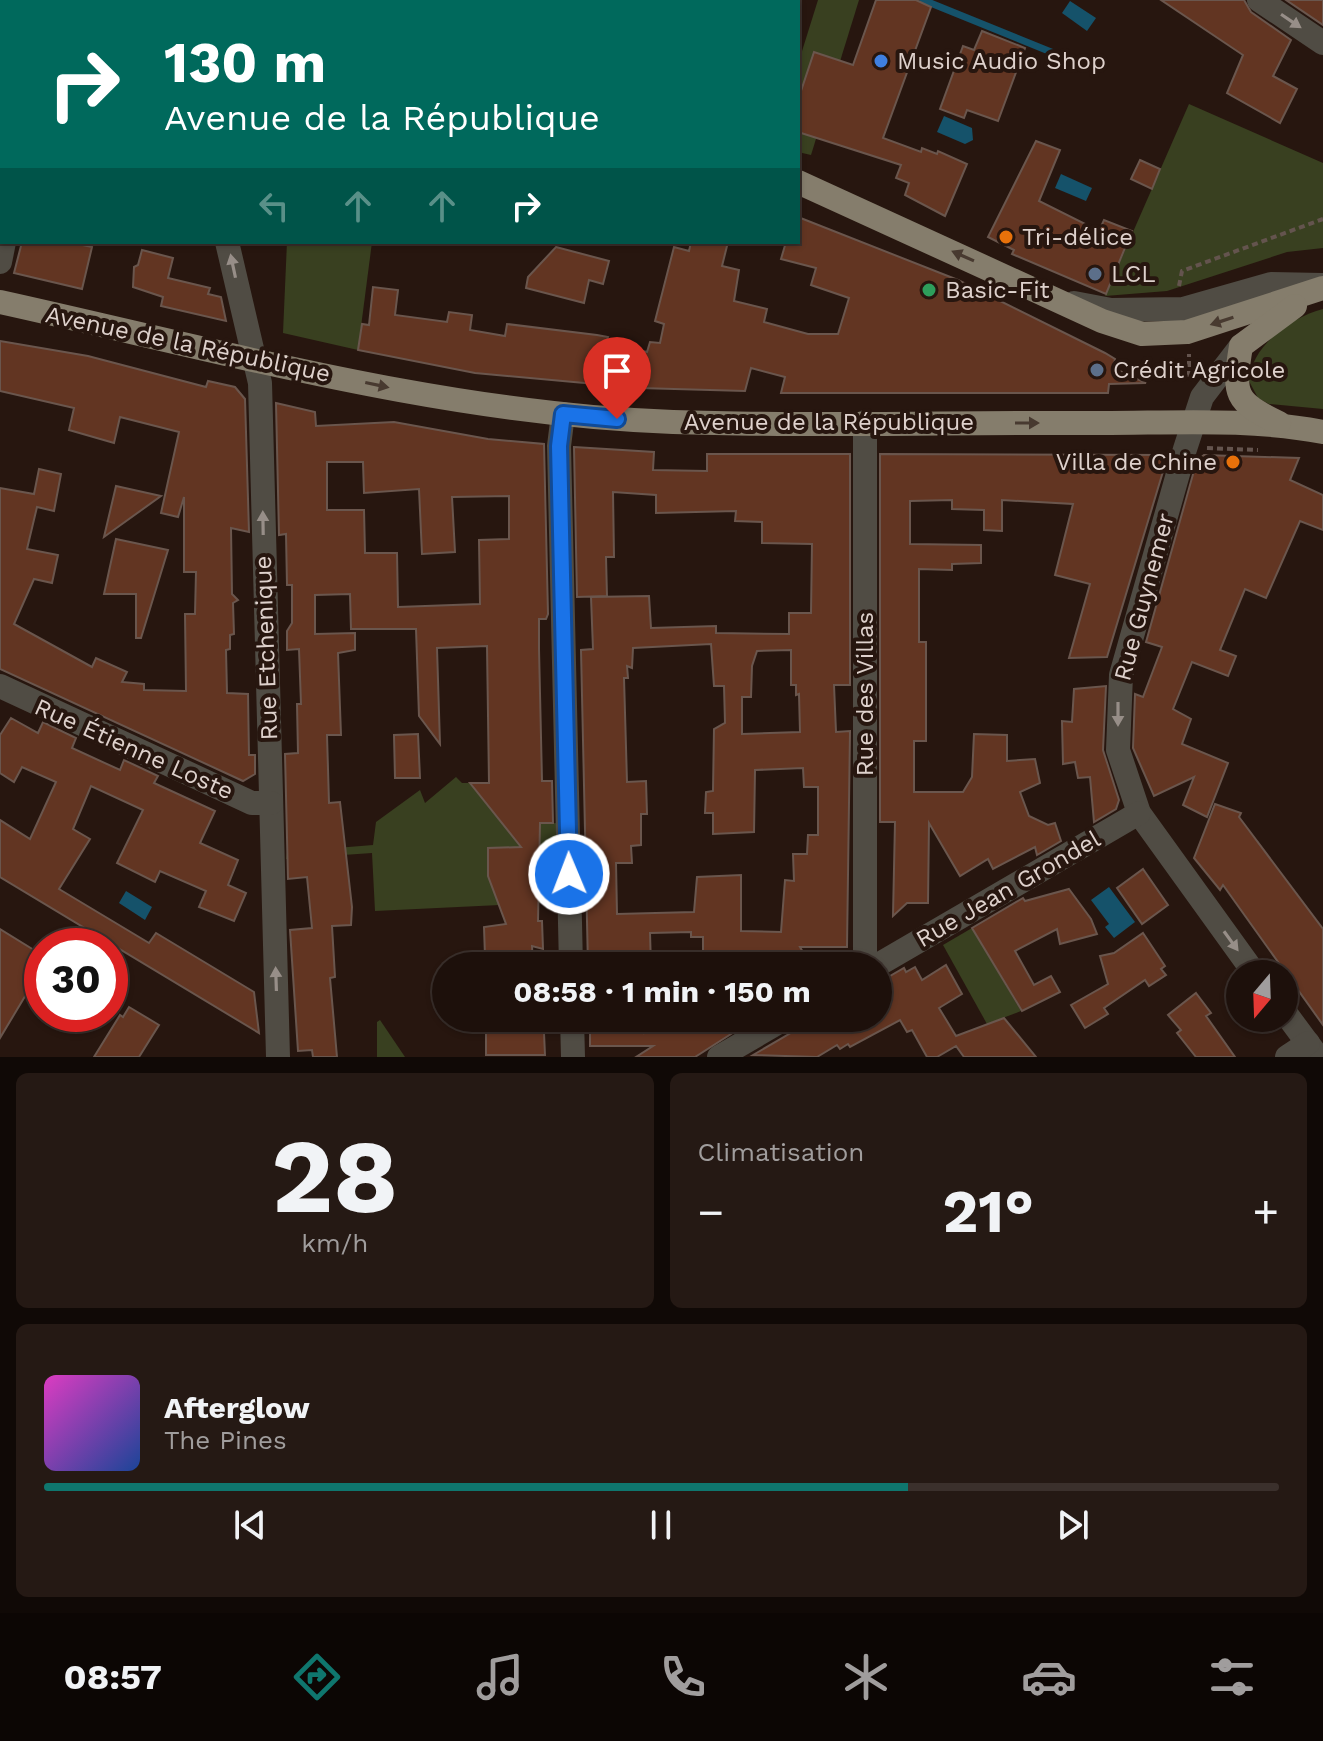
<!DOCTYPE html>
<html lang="fr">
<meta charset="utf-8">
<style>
:root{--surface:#1d100b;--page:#251914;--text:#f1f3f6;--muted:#a09d9d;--line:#3b302c;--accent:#0f766e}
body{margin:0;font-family:"Work Sans",sans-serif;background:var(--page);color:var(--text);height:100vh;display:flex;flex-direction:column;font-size:30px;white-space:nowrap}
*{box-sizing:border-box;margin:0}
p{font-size:26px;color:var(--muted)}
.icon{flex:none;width:44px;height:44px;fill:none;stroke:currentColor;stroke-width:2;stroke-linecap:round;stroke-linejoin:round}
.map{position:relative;height:1057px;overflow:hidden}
.sheet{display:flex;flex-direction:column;gap:16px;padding:16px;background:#100906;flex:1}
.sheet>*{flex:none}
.banner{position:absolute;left:0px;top:0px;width:800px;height:244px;box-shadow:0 2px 6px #0004,0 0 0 2px var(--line);background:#00695c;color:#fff;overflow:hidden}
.needle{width:52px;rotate:199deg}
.buttons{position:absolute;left:1226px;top:960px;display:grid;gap:16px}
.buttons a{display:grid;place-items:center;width:72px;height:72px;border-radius:50%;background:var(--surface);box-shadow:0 2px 6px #0004,0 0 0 2px var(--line);font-size:40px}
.speed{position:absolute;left:24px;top:928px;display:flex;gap:16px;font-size:40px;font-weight:700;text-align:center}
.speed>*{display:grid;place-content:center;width:104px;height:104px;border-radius:50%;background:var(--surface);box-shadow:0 2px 6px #0004,0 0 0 2px var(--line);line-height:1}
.speed .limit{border:12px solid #d22;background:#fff;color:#111}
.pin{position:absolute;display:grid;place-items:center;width:68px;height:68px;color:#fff;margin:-82px -34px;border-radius:50% 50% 50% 0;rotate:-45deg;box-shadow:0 0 8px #0007}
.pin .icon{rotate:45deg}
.me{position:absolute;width:88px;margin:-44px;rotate:359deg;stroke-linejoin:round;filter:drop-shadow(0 0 6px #0008)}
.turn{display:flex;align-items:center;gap:28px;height:168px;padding:0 32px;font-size:36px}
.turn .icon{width:104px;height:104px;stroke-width:2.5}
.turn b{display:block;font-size:56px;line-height:68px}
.lanes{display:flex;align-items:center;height:76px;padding:0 32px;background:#0003;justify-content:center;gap:40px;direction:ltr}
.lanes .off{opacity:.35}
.big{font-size:60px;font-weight:700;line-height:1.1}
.sheet .card{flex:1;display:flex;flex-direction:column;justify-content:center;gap:12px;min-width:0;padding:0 28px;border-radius:12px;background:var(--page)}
.sheet .dial{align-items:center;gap:0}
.dial b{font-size:104px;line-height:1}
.song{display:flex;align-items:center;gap:24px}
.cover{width:96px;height:96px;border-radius:12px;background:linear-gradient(135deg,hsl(310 70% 55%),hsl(220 70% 35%))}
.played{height:8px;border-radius:4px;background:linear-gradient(90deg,var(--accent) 70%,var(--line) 70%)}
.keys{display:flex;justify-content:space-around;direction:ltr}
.heat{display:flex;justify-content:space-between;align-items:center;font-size:44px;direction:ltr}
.sheet .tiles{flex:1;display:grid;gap:16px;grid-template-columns:1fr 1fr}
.card:last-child{grid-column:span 2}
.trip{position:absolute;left:432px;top:952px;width:460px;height:80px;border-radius:40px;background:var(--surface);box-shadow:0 2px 6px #0004,0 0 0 2px var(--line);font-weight:700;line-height:80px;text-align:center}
.tab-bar{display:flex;height:128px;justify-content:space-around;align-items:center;background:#0c0604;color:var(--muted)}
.tab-bar .icon{width:56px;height:56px}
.tab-bar .on{color:var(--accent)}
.tab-bar b{font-size:36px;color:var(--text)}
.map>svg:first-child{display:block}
</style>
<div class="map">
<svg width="1323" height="1057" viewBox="0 0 1323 1057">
<rect width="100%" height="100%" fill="#27160f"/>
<g fill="#394020">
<polygon points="818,0 859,0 811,155 798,152 798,64"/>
<polygon points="1189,104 1323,163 1323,248 1287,252 1167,291 1105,296"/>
<polygon points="287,242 372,242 358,350 283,333"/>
<path d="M1323,309v100l-54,-5 -11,-6 -9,-17c2,-35 42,-64 74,-72z"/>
<polygon points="456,777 462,783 470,783 522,824 557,823 559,902 375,911 372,853 286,859 287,852 373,845 376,822 420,790 425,803"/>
<polygon points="972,928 1021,1011 987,1024 943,945"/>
<polygon points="380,1020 405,1057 377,1057 377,1022"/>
</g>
<g fill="#15526a">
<polygon points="1070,1 1096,18 1087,31 1062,13"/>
<polygon points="944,116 972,128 973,140 965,144 937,132"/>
<polygon points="1061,174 1092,188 1086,201 1055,188"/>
<polygon points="1109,887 1135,922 1114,938 1105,927 1109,924 1091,900"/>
<polygon points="126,891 152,907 145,920 119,903"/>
</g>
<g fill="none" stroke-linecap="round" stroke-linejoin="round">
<polyline stroke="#15526a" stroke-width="7" points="923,0 1061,56"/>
</g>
<g fill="#623522" stroke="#6a564d" stroke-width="2" fill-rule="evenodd">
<polygon points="876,0 916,0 931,7 883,138 921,152 922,148 937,154 938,151 967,164 945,216 905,195 909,183 896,178 901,165 798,132 798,100 814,52 853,65"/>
<polygon points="1161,0 1244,0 1251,12 1291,40 1273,76 1297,89 1280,123 1227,93 1243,55"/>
<polygon points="1286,0 1323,0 1323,25"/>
<polygon points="982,31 1025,48 998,121 967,110 964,118 940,109 963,46 974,50"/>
<polygon points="1036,141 1060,150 1039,201 1099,231 1104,220 1132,231 1106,294 1012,254 1014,250 988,237"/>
<polygon points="1140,160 1160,169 1152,189 1131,179"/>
<polygon points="798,217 958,280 1105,353 1115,359 1113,368 1146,383 1109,384 1108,393 781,393 785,377 751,368 745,391 639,388 475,373 358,350 362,324 369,325 373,287 398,290 395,315 447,322 449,312 472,315 470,330 505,336 507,324 597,335 608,337 606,343 647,352 650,342 660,343 664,324 655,321 674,247 689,251 691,242 728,242 722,266 739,270 734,301 767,309 764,322 808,334 838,334 849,298 811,285 816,268 781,259 786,242 798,242"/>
<polygon points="22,242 68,242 92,247 82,289 14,273"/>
<polygon points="556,247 609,261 603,284 589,280 584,303 526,288 528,277"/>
<polygon points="142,250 173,258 168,278 210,288 208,294 221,297 226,321 161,306 163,297 133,287 134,267 138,265"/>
<polygon points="0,341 88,356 206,387 208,381 235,387 245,399 249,532 231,528 232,594 238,600 233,603 234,634 230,635 230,649 226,650 227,693 248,694 249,755 255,755 255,774 243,781 0,669 0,488 34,494 39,469 61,474 54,511 37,507 27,549 58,555 52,583 34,579 14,624 92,667 96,658 127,672 122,682 144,684 144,690 186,691 185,614 195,614 196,572 184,572 184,497 178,517 161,513 179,432 120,417 114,443 69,430 74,408 0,391"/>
<path d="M276,403l39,9 1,14 78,-4 94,17 56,5 4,170 -2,5h-7v30l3,132h10l1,42h-13l-2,98h4l1,28 -11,-3 1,20h-39v-8l-9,-2 -1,-29 22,-3 -18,-48v-28l33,-1 -51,-64h19l-2,-137 -50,2 3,96 -21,-28 -3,-87h-65l-1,-35 -35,1v39l40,-1v17l-17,3 3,82h-14l2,68 11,-1 12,105 -1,18 -19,1 3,51 -5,1 7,79h-24l-1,-7 -14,1 -8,-121 22,-2 -5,-51 -19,2 -3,-125 13,-1 -1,-49h4l-2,-55 -12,1v-19l5,-8v-38h-5l-1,-51 -7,1zM327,462h36l1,31 55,-4 3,65 33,-2 -3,-55 57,-1v43l-30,1 1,64 -82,3 -1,-54h-32l-1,-43h-37z"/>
<path d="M574,447l80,5 -1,18 54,1v-17h143v231h-16l2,47 14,-1 -3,216h-47l11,19h-108v-29h-12v-5l-41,1 1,33h-63l-7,-316 12,-1 -2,-52 58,-1 2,32 65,-2v7l73,1v-21h22l1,-69 -50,-1v-21l-27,-1 1,-10 -80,2v-18l-43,-3 1,65h-8l1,39 -30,1zM711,644l3,42h10l1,37 -11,6 -1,62 -7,1 -1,21h8v21l41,-2 1,-62 48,-2 1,19h14v48h-10l-1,19h-14l1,27 -9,-1 -4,52 -40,-1v-56l-44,2 -3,35 -77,2 -1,-51h16l-1,-17 10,-1v-31h6l-1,-33 -19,1 -3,-104h4l-1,-12 5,2 1,-20zM791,650v35h5v10l3,-1 1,38 -58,2v-37h9l1,-31 5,-15z"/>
<polygon points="880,454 1168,455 1107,657 1069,658 1090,584 1055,575 1073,504 1002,500 1002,531 984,530 984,510 952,509 952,500 910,501 910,544 981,545 981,563 952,564 952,570 919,569 919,642 926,642 926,741 914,741 914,792 963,792 972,777 974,734 1007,735 1007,761 1035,759 1040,783 1020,792 1029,816 1048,825 1055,823 1061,841 1037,855 1035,847 993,869 988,859 960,876 929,823 928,903 907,903 893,916 895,822 880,822"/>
<polygon points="1204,455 1299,458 1290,480 1323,495 1323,530 1300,521 1266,598 1245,589 1220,650 1236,656 1228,676 1192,662 1173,709 1191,719 1182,744 1228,763 1207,817 1183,805 1194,777 1154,796 1133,748 1135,694 1143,697 1162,647 1146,642 1197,460"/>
<polygon points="116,486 161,496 104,537"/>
<polygon points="116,539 168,550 141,638 136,638 136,594 104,594"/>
<polygon points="1106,686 1103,750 1119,800 1116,809 1094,822 1090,777 1078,778 1075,762 1063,764 1062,721 1072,722 1074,689"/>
<polygon points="11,718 38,733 43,722 76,738 72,748 120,770 124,760 158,776 154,783 215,811 200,843 238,860 228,885 246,893 234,921 199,907 206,891 160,871 155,882 117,863 143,810 91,786 73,829 90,839 59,889 149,943 156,933 254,992 259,1033 0,877 0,820 30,839 56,782 22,767 14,782 0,773 0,735"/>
<polygon points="418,734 420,778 395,778 394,735"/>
<polygon points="1215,804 1241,813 1239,817 1323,929 1323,1025 1223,885 1220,890 1194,858"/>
<polygon points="1143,869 1168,905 1142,924 1117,888"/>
<polygon points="1069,889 1091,919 1097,934 1060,944 1057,929 1015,951 1034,985 1051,976 1060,992 1022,1011 972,928 1023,898 1025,901"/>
<polygon points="0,929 42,955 42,968 0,1038"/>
<polygon points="1143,933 1165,966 1161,969 1166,975 1149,986 1145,980 1104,1008 1108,1014 1085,1028 1071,1005 1108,984 1100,956 1114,953"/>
<polygon points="946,965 962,994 939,1008 956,1036 1004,1018 1036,1057 964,1057 956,1046 937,1057 927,1057 912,1030 907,1032 900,1020 850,1047 848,1044 840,1049 837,1045 817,1057 753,1055 794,1031 801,1018 878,1018 878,983 904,968 906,972 915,967 922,980"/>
<polygon points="1196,993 1211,1013 1206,1016 1235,1057 1196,1057 1177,1033 1181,1030 1168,1015"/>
<polygon points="129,1007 159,1025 139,1057 94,1057 120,1015 123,1017"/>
<polygon points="495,1018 534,1018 534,1033 544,1033 545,1055 486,1055 486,1023 495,1023"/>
<polygon points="590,1018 636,1018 644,1033 670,1018 756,1018 695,1057 636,1057 653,1046 590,1046"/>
</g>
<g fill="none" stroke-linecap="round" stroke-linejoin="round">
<g stroke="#64544e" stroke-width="4" stroke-dasharray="6 4" stroke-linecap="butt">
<polyline points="57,2 58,0"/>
<polyline points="1179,286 1182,271 1323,219"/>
<polyline points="1189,377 1189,354"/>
<polyline points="1207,448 1258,450"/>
</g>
<g stroke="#504c44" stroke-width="24">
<polyline points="1259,0 1323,43"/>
<polyline points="193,2 193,0"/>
<polyline points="227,242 260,383 278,1057"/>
<polyline points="0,262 4,242"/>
<polyline points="1074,303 1111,310 1183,309 1271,284 1323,285"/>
<polyline points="1241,346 1202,397 1185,449 1121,675 1118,750 1139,813 1255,974"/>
<polyline points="563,414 559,446 571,966"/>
<polyline points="865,422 865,966"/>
<polyline points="0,686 252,803 271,803"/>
<polyline points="876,966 1139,813"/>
<polyline points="1284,1011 1318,1057"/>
<polyline points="572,1018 573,1057"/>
<polyline points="719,1057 786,1018"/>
<polyline points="1287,1057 1308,1043"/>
</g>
<g stroke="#857d6c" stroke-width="24">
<polyline points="286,0 290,2"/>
<polyline points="798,182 1102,321 1142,334 1187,332 1323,288"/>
<path d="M0,302c222,49 444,112 673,120 143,5 286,0 429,1 73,0 149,-5 221,9"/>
<path d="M1279,423c-45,-22 -46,-28 -38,-77l54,-40"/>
</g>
</g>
<defs><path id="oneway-solid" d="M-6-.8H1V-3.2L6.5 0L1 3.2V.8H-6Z" transform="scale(2)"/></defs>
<g fill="#978e88">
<use href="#oneway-solid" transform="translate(1291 21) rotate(34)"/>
<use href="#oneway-solid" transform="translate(233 266) rotate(-102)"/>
<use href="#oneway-solid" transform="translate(263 523) rotate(-91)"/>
<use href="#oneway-solid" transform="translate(1118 714) rotate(90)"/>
<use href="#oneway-solid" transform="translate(1231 941) rotate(54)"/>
<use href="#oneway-solid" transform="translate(276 979) rotate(-92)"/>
</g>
<g fill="#483a30">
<use href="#oneway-solid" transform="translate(963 256) rotate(-156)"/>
<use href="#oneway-solid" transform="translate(1222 321) rotate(162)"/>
<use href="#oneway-solid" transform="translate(377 385) rotate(12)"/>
<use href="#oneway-solid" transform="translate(1027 423)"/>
</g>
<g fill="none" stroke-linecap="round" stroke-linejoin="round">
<defs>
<polyline id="route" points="569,874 559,446 563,414 617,419"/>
</defs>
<use href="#route" stroke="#114b97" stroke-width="20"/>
<use href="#route" stroke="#1a73e8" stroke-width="14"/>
</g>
<circle fill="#3f7fe0" stroke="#27160f" stroke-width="3" cx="881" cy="61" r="8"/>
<g fill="#e8710a" stroke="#27160f" stroke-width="3">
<circle cx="1006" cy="237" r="8"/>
<circle cx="1233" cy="462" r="8"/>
</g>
<g fill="#5c6f8a" stroke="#27160f" stroke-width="3">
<circle cx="1095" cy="274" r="8"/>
<circle cx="1097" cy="370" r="8"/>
</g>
<circle fill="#2e9e5b" stroke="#27160f" stroke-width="3" cx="929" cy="290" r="8"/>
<g text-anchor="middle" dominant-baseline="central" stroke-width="8" stroke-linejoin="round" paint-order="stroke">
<g font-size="24" fill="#ded1cc" stroke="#27160f" text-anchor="start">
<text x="897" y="61">Music Audio Shop</text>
<text x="1022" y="237">Tri-délice</text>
<text x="1111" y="274">LCL</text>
<text x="945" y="290">Basic-Fit</text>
<text x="1113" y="370">Crédit Agricole</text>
<text x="1217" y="462" text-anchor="end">Villa de Chine</text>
</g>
<g font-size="24" fill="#ded1cc" stroke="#27160f">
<text transform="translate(188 344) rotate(12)">Avenue de la République</text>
<text x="829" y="422">Avenue de la République</text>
<text transform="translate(1144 597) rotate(-75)">Rue Guynemer</text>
<text transform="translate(266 648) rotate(-92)">Rue Etchenique</text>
<text transform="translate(865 694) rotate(-90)">Rue des Villas</text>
<text transform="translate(134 749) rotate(24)">Rue Étienne Loste</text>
<text transform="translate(1008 889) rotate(-30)">Rue Jean Grondel</text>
</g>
</g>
</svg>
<div class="buttons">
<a><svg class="needle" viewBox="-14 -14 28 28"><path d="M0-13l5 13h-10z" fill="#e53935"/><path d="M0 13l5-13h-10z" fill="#a09d9d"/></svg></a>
</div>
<div class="speed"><div class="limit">30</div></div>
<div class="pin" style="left:617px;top:419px;background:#d93025"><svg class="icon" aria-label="arrive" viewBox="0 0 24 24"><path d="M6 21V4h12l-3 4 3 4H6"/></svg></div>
<svg class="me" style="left:569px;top:874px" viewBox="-20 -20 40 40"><circle r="17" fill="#1a73e8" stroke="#fff" stroke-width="3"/><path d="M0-11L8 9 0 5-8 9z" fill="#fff"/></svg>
<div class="trip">08:58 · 1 min · 150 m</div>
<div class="banner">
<div class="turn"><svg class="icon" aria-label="right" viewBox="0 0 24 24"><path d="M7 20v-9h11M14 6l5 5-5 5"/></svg><div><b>130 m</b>Avenue de la République</div></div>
<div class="lanes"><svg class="icon off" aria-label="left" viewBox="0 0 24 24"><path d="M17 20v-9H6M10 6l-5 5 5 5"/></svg><svg class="icon off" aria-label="ahead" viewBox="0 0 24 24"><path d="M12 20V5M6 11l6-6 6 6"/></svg><svg class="icon off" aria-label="ahead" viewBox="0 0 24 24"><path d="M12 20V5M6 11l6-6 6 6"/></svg><svg class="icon" aria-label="right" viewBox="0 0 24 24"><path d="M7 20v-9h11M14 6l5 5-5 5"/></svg></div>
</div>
</div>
<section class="sheet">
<div class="tiles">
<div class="card dial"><b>28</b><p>km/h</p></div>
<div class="card"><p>Climatisation</p>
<div class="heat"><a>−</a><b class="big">21°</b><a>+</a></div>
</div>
<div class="card">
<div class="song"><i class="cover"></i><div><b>Afterglow</b><p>The Pines</p></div></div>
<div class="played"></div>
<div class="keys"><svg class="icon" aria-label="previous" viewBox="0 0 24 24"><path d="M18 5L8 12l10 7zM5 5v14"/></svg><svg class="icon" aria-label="pause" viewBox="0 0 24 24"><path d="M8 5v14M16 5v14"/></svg><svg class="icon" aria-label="next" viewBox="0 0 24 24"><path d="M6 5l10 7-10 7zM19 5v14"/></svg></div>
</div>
</div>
</section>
<nav class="tab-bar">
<b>08:57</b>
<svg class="icon on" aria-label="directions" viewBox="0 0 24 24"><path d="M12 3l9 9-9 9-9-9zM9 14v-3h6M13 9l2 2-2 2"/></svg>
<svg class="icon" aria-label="music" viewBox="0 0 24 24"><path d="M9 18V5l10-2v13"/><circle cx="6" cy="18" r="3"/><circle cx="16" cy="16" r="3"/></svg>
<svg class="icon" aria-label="phone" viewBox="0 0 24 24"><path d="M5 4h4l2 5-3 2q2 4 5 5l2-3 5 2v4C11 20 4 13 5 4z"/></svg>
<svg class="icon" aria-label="climate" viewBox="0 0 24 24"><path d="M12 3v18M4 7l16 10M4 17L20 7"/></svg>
<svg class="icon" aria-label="car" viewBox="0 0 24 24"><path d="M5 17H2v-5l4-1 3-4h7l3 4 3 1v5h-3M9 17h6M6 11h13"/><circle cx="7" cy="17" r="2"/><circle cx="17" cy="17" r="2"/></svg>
<svg class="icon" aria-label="filters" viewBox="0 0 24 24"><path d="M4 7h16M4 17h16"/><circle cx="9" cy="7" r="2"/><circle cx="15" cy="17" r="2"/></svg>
</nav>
